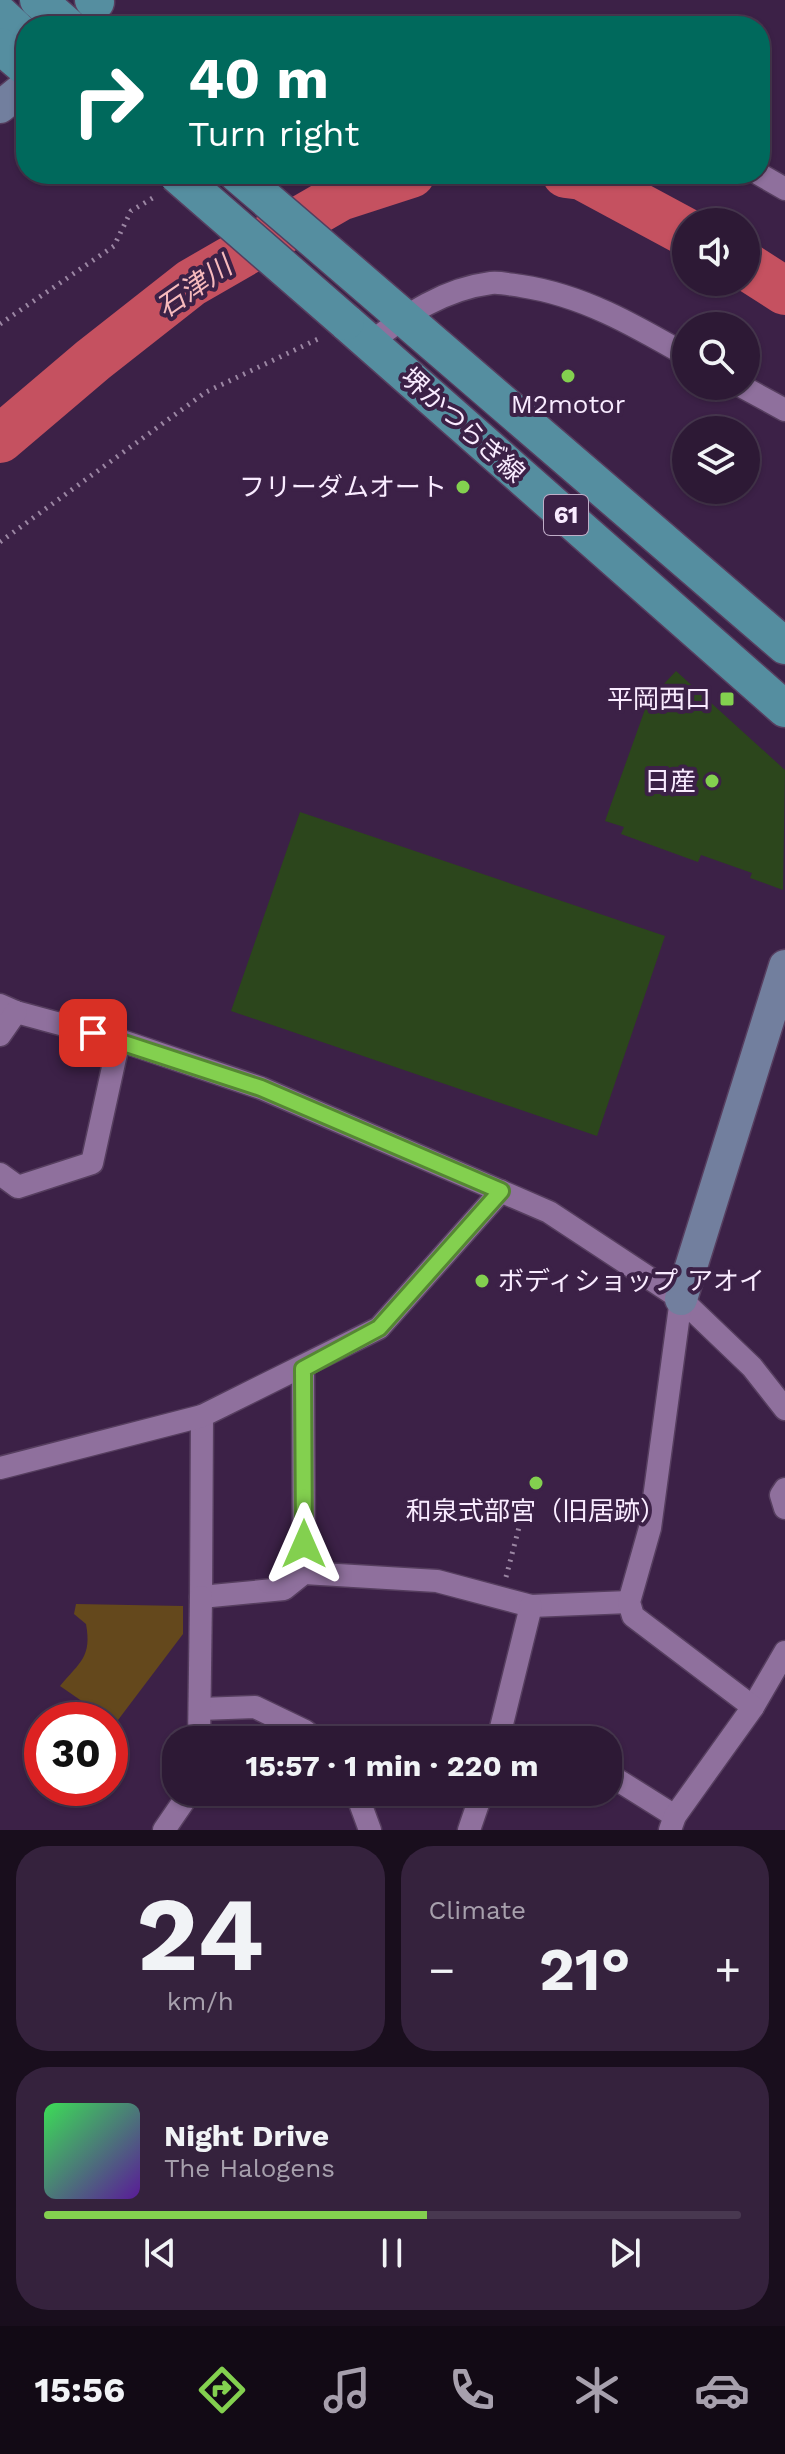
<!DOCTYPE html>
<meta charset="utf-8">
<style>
:root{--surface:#2d1935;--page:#35223d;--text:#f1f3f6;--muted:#a7a0ad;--line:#483850;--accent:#83d04f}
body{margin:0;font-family:"Work Sans","Noto Sans JP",sans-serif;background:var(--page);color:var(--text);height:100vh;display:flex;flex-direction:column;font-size:30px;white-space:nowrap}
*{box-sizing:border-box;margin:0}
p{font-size:26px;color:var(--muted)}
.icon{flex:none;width:44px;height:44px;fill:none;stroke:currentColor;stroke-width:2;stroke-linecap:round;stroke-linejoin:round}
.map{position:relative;height:1830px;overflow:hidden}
.side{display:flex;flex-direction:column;gap:16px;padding:16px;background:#190e1d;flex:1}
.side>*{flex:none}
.guide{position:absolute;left:16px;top:16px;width:754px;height:168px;border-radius:32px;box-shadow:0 2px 6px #0004,0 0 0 2px var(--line);background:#00695c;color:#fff;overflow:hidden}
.controls{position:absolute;left:672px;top:208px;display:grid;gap:16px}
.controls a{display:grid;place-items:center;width:88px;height:88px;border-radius:50%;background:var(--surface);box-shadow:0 2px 6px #0004,0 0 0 2px var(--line);font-size:40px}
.speed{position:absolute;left:24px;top:1702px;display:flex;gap:16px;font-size:40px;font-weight:700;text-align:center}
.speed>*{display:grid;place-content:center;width:104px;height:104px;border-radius:50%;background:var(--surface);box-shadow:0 2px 6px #0004,0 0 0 2px var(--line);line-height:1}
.speed .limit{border:12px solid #d22;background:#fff;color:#111}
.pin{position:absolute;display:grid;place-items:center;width:68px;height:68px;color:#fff;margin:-34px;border-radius:16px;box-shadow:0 4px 12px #0006}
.me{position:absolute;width:88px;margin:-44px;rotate:0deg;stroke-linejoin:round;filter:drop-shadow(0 0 6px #0008)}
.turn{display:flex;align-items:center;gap:28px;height:168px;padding:0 40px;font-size:36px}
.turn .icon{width:104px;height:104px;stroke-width:2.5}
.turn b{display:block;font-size:56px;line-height:68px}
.big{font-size:60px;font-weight:700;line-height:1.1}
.side .card{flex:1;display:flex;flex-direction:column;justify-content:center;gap:12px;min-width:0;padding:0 28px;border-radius:32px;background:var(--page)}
.side .dial{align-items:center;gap:0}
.dial b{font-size:104px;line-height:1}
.song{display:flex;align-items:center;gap:24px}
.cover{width:96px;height:96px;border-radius:12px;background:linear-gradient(135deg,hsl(130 70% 55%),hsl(270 70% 35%))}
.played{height:8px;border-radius:4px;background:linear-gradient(90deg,var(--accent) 55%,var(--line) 55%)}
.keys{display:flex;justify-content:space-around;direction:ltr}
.heat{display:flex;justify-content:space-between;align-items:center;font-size:44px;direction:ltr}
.side .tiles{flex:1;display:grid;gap:16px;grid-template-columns:1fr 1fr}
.card:last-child{grid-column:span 2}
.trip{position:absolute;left:162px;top:1726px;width:460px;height:80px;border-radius:32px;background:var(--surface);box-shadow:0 2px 6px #0004,0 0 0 2px var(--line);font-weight:700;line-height:80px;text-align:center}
.tab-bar{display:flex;height:128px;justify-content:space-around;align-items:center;background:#120a15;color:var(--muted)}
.tab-bar .icon{width:56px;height:56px}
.tab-bar .current{color:var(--accent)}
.tab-bar b{font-size:36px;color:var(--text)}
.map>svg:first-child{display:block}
</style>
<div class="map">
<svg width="785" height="1830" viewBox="0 0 785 1830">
<rect width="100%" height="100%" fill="#3c2147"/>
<path fill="#64481c" d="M76,1604l107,2v28l-68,90 -55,-38c20,-24 32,-29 26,-62l-12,-10z"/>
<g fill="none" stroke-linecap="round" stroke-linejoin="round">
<g stroke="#c55160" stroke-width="48">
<polyline points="566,174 582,176 686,232"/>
<polyline points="746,266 785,291"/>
<polyline points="0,439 93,360 191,283 340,197 411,174"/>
</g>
</g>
<g fill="#2c461c">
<polygon points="676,671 785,770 783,890 750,878 752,873 701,855 698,862 621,834 624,827 605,821 648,701"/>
<polygon points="300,812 665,936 597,1136 231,1011"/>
</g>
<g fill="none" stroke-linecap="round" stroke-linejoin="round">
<defs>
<g id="street">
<polyline points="759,174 785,189"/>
<path d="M370,343c37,-29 74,-54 121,-60 10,-1 21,2 30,3 61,9 113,39 165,69"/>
<polyline points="741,386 785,410"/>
<polyline points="0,1005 16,1012 119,1040 261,1088 549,1212 681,1299 752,1367 785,1409"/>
<polyline points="0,1035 16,1012"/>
<polyline points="0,1174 18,1187 92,1163 119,1040"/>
<polyline points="303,1369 304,1573"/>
<polyline points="202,1416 201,1597 284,1589 304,1573 437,1581 531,1606 629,1602"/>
<polyline points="0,1468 202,1416 379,1328 501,1191"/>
<polyline points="785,1489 781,1495 785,1508"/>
<polyline points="753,1707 785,1652"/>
<polyline points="200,1709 255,1707 305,1731 316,1740"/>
<polyline points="199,1740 201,1597"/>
<polyline points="498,1740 531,1606"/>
<polyline points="608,1774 675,1816"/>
<polyline points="356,1792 370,1830"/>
<polyline points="164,1830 190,1792"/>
<polyline points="469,1830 482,1792"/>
<polyline points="670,1830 675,1816 753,1707 633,1616 629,1602 650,1528 681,1299"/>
</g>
<g id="secondary">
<polyline points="0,107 26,86"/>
<polyline points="681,1299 785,966"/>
</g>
<g id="primary">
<polyline points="38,0 68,26"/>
<polyline points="93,0 96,2"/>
<polyline points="0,14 26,38"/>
<polyline points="0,46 26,68"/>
<polyline points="237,174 785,646"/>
<polyline points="346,322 785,709"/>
</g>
</defs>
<use href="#street" stroke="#563e5f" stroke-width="25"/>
<use href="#secondary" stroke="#563e5f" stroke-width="35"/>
<use href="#primary" stroke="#563e5f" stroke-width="39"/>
<g stroke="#9b86a3" stroke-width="5" stroke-dasharray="2 6" stroke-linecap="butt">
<polyline points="0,324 114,246 131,211 156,196"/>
<polyline points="0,542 206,392 318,339"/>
<polyline points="506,1577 523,1512"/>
</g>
<use href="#street" stroke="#8f709d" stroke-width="22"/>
<use href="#secondary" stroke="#727f9e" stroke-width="32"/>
<use href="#primary" stroke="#558ea0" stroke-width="36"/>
<defs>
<polyline id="primary-bridge" points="176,174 346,322"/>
</defs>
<use href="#primary-bridge" stroke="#563e5f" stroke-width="39" stroke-linecap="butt"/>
<polyline stroke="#9b86a3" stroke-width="5" stroke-dasharray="2 6" stroke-linecap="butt" points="136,174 146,182"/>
<use href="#primary-bridge" stroke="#558ea0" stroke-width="36"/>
</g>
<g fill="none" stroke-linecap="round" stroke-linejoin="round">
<defs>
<polyline id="route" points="93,1033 261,1088 501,1191 379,1328 303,1369 304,1544"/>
</defs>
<use href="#route" stroke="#558733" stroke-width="20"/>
<use href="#route" stroke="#83d04f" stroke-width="14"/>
</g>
<g fill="#83d04f" stroke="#3c2147" stroke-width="3">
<circle cx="568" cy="376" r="8"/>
<circle cx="463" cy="487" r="8"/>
<rect x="719" y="691" width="16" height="16" rx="4"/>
<circle cx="712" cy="781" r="8"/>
<circle cx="482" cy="1281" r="8"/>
<circle cx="536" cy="1483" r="8"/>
</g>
<g text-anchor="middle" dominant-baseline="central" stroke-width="8" stroke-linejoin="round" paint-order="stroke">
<rect fill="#3c2147" stroke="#c0aec8" stroke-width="2" x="544" y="495" width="44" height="40" rx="6"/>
<g font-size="24" font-weight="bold" fill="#f9ebff">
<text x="566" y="515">61</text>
</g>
<g font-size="26" fill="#f9ebff" stroke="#3c2147" text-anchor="end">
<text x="568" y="404" text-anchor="middle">M2motor</text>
<text x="447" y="487">フリーダムオート</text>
<text x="711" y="699">平岡西口</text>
<text x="696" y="781">日産</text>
<text x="498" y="1281" text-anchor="start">ボディショップ アオイ</text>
<text x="536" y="1511" text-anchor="middle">和泉式部宮（旧居跡）</text>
</g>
<g font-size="26" fill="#f9ebff" stroke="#3c2147">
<text transform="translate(463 425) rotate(42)">堺かつらぎ線</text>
</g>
<g font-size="28" font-style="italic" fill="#f7babd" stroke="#3c2147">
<text transform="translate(194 287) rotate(-35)">石津川</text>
</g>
</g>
</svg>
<div class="controls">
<a><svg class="icon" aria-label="sound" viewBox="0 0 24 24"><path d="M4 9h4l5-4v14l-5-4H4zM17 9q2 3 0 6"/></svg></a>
<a><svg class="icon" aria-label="search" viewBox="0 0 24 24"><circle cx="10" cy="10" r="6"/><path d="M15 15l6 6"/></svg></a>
<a><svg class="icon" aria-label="layers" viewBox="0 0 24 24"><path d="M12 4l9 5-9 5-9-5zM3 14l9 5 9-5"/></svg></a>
</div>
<div class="speed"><div class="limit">30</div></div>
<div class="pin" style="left:93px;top:1033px;background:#d93025"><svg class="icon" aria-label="arrive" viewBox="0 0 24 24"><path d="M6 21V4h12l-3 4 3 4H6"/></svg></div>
<svg class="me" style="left:304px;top:1544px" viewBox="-20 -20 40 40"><path d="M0-17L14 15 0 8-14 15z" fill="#83d04f" stroke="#fff" stroke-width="4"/></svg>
<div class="trip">15:57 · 1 min · 220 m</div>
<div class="guide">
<div class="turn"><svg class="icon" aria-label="right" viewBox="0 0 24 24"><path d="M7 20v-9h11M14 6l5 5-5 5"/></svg><div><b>40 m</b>Turn right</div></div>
</div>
</div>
<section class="side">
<div class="tiles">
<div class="card dial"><b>24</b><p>km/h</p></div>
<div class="card"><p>Climate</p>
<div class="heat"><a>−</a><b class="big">21°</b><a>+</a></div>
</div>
<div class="card">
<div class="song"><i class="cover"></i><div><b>Night Drive</b><p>The Halogens</p></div></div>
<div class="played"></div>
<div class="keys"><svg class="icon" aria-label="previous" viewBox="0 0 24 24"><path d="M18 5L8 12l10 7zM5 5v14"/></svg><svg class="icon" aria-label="pause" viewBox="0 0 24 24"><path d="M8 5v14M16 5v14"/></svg><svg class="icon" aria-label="next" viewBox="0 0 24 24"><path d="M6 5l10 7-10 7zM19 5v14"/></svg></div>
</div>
</div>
</section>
<nav class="tab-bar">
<b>15:56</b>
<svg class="icon current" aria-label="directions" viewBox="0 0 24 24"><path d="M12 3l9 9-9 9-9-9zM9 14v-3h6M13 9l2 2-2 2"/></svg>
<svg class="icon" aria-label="music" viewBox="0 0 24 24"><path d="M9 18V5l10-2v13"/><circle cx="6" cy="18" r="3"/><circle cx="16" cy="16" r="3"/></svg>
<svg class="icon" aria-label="phone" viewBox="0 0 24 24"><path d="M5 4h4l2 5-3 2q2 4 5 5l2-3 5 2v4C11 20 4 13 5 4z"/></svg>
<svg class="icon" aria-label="climate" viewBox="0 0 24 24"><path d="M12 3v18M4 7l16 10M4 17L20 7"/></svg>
<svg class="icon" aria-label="car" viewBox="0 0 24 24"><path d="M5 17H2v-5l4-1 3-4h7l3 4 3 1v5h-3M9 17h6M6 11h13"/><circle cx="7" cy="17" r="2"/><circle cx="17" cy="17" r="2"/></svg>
</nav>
